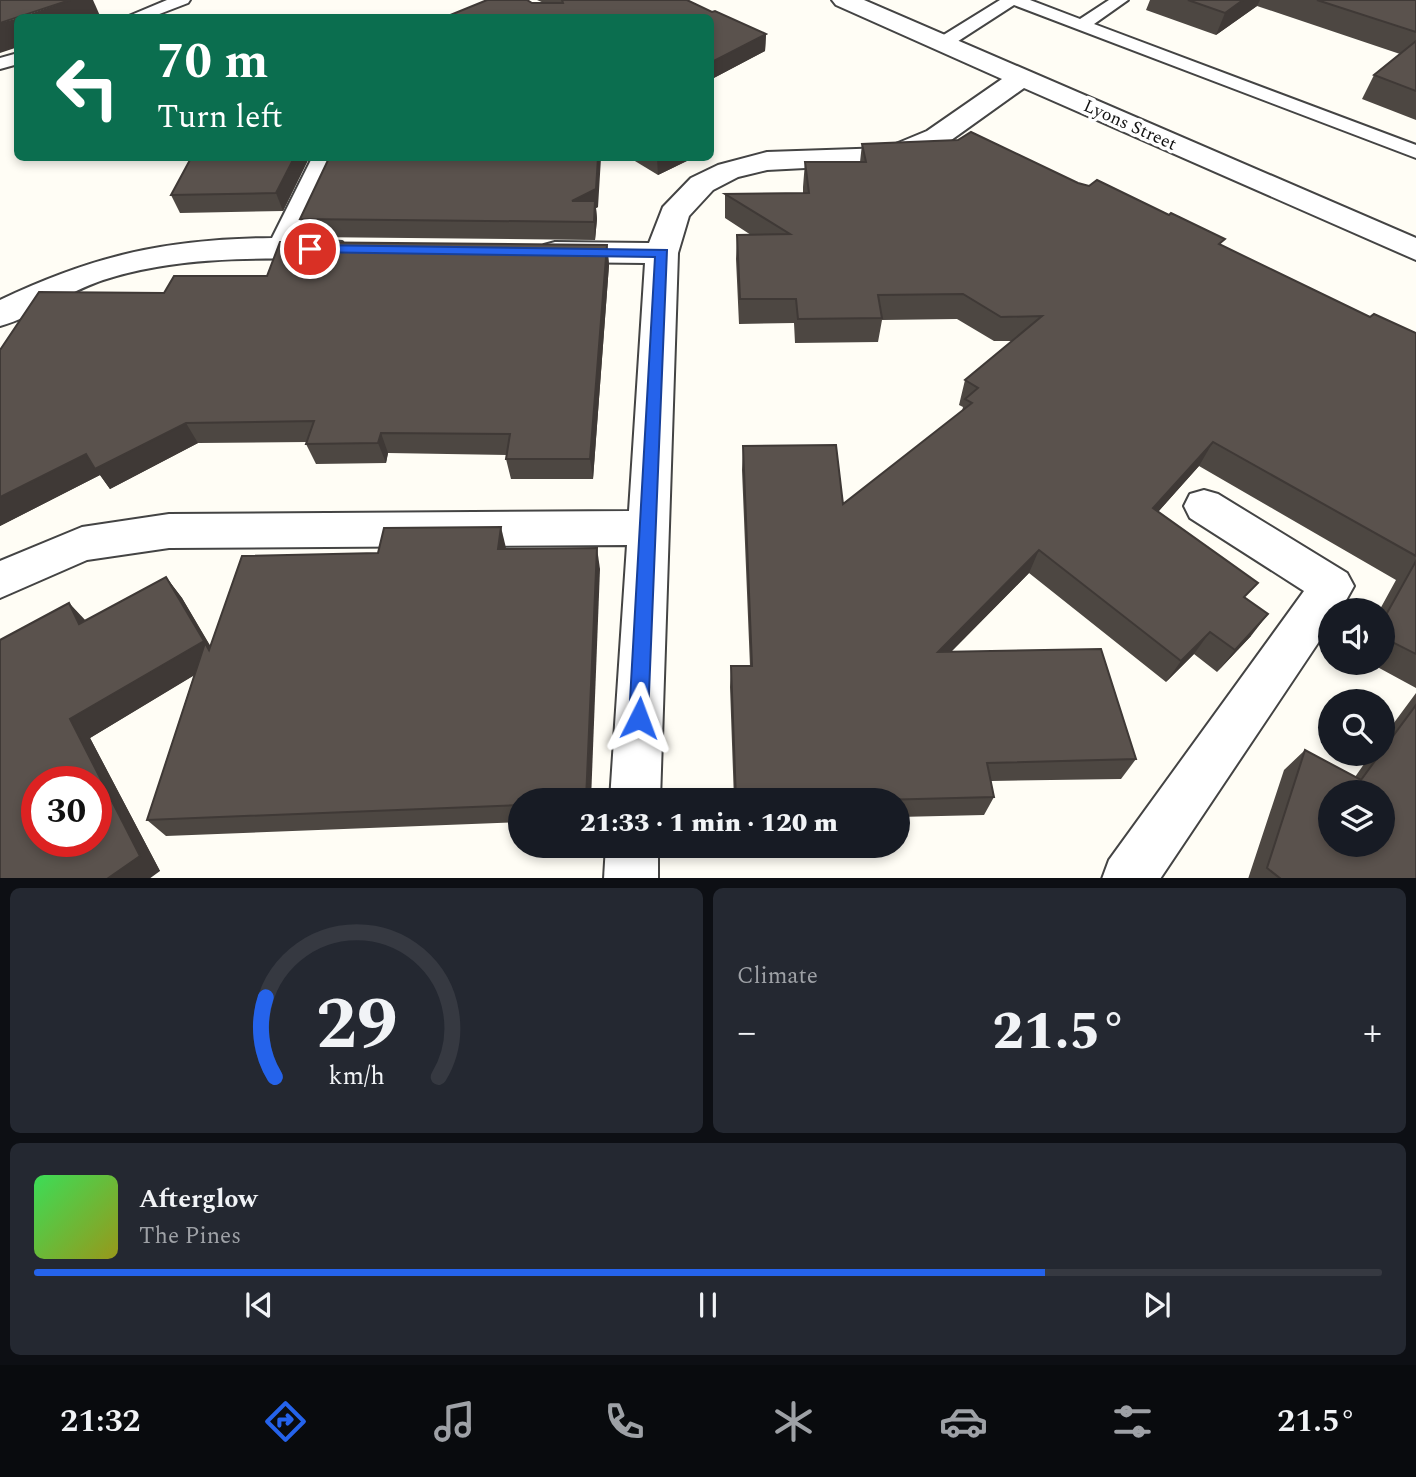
<!DOCTYPE html>
<meta charset="utf-8">
<style>
:root{--surface:#171b24;--page:#242831;--text:#f1f3f6;--muted:#9ea1a6;--line:#363941;--accent:#2563eb}
body{margin:0;font-family:Spectral,serif;background:var(--page);color:var(--text);height:100vh;display:flex;flex-direction:column;font-size:26px;white-space:nowrap}
*{box-sizing:border-box;margin:0}
p{font-size:23px;color:var(--muted)}
.icon{flex:none;width:38px;height:38px;fill:none;stroke:currentColor;stroke-width:2;stroke-linecap:round;stroke-linejoin:round}
.map{position:relative;height:878px;overflow:hidden}
.side{display:flex;flex-direction:column;gap:10px;padding:10px;background:#0d0f14;flex:1}
.side>*{flex:none}
.top-card{position:absolute;left:14px;top:14px;width:700px;height:147px;border-radius:10px;box-shadow:0 4px 10px #0003;background:#0b6e4f;color:#fff;overflow:hidden}
.fabs{position:absolute;left:1318px;top:598px;display:grid;gap:14px}
.fabs a{display:grid;place-items:center;width:77px;height:77px;border-radius:50%;background:var(--surface);box-shadow:0 4px 10px #0003;font-size:35px}
.speed{position:absolute;left:21px;top:766px;display:flex;gap:14px;font-size:35px;font-weight:700;text-align:center}
.speed>*{display:grid;place-content:center;width:91px;height:91px;border-radius:50%;background:var(--surface);box-shadow:0 4px 10px #0003;line-height:1}
.speed .limit{border:10px solid #d22;background:#fff;color:#111}
.pin{position:absolute;display:grid;place-items:center;width:60px;height:60px;color:#fff;margin:-30px;border:4px solid #fff;border-radius:50%;box-shadow:0 2px 7px #0007}
.me{position:absolute;width:77px;margin:-38px;rotate:3deg;stroke-linejoin:round;filter:drop-shadow(0 0 5px #0008)}
.turn{display:flex;align-items:center;gap:24px;height:147px;padding:0 28px;font-size:32px}
.turn .icon{width:91px;height:91px;stroke-width:2.5}
.turn b{display:block;font-size:49px;line-height:60px}
.big{font-size:52px;font-weight:800;line-height:1.1}
.side .widget{flex:1;display:flex;flex-direction:column;justify-content:center;gap:10px;min-width:0;padding:0 24px;border-radius:10px;background:var(--page)}
.side .dial{align-items:center;gap:0}
.dial svg{height:182px;overflow:visible;fill:none;stroke:var(--line);stroke-width:7;stroke-linecap:round;text-anchor:middle}
.dial text{fill:var(--text);stroke:none}
.song{display:flex;align-items:center;gap:21px}
.cover{width:84px;height:84px;border-radius:10px;background:linear-gradient(135deg,hsl(130 70% 55%),hsl(60 70% 35%))}
.played{height:7px;border-radius:4px;background:linear-gradient(90deg,var(--accent) 75%,var(--line) 75%)}
.keys{display:flex;justify-content:space-around;direction:ltr}
.heat{display:flex;justify-content:space-between;align-items:center;font-size:38px;direction:ltr}
.side .tiles{flex:1;display:grid;gap:10px;grid-template-columns:1fr 1fr}
.widget:last-child{grid-column:span 2}
.trip{position:absolute;left:508px;top:788px;width:402px;height:70px;border-radius:35px;background:var(--surface);box-shadow:0 4px 10px #0003;font-weight:800;line-height:70px;text-align:center}
.menu{display:flex;height:112px;justify-content:space-around;align-items:center;background:#090b0e;color:var(--muted)}
.menu .icon{width:49px;height:49px}
.menu .selected{color:var(--accent)}
.menu b{font-size:32px;color:var(--text)}
.map>svg:first-child{display:block}
</style>
<div class="map">
<svg width="1416" height="879" viewBox="0 0 1416 879">
<rect width="100%" height="100%" fill="#fffdf5"/>
<g fill="none" stroke-linecap="round" stroke-linejoin="round">
<defs>
<g id="service">
<polygon points="167,0 190,0 188,3 149,18 124,18"/>
<polygon points="1000,0 1030,0 1080,19 1109,0 1128,0 1094,24 1416,145 1416,158 1014,5 949,47 937,47 934,43 937,39"/>
<polygon points="18,53 18,64 0,69 0,58"/>
</g>
<g id="minor">
<polygon points="832,0 864,0 1416,238 1416,260 1024,88 947,143 901,163 767,170 738,177 713,190 689,216 678,253 660,800 610,800 627,545 169,548 87,560 0,598 0,561 82,527 169,514 629,511 645,263 555,262 544,259 539,252 544,245 555,242 649,243 663,207 691,178 718,165 767,152 886,148 927,131 1002,79 836,5"/>
<path d="M312,158h32l-9,10 -31,71 38,3 5,7 -5,7 -11,3c-76,-1 -155,-3 -228,21 -36,12 -67,36 -103,46v-26c94,-45 168,-61 272,-62z"/>
<polygon points="1204,490 1218,494 1347,573 1354,586 1340,611 1330,611 1330,625 1160,879 1102,879 1109,860 1304,591 1190,518 1184,506 1190,494"/>
<polygon points="606,845 658,845 658,879 604,879"/>
</g>
</defs>
<use href="#service" stroke="#444" stroke-width="4"/>
<use href="#minor" stroke="#444" stroke-width="4"/>
<use href="#service" fill="#fff" fill-rule="evenodd"/>
<use href="#minor" fill="#fff" fill-rule="evenodd"/>
</g>
<g fill="#4d4742">
<polygon points="537,0 687,0 712,12 766,34 765,51 710,80 710,18 532,3 544,3"/>
<polygon points="1150,0 1416,0 1416,120 1362,99 1374,75 1400,54 1257,6 1216,35 1146,10"/>
<polygon points="862,144 1078,183 1222,246 1370,317 1416,333 1416,688 1370,663 1382,663 1382,611 1379,611 1396,580 1199,466 1158,512 1246,598 1251,636 1217,672 1194,654 1166,682 1029,573 951,652 1136,759 1121,779 991,781 994,797 984,815 898,817 898,800 734,800 730,687 731,666 750,666 742,470 743,446 843,504 962,411 963,407 959,405 965,380 1012,341 994,341 957,319 882,320 878,342 795,343 794,323 739,324 736,259 737,235 751,235 725,218 725,194 803,193 803,187 805,162 860,162"/>
<polygon points="191,158 309,158 283,211 180,213 171,195"/>
<polygon points="630,158 693,158 658,175"/>
<polygon points="598,207 596,208 597,219 595,240 307,237 300,219"/>
<polygon points="607,245 609,265 593,479 511,479 506,459 507,455 388,453 386,463 316,464 306,444 307,442 198,443 110,489 100,475 0,526 0,350 164,293 267,276"/>
<polygon points="506,549 600,569 520,800 520,822 166,836 147,820 194,675 90,738 160,871 0,879 69,603 85,621 166,577 182,598 211,647 378,553"/>
<polygon points="1416,693 1416,879 1248,879 1284,770 1305,750 1355,777 1371,754 1382,754 1382,739"/>
</g>
<g fill="#3f3936">
<polygon points="70,0 93,0 101,18 18,18"/>
<polygon points="1243,0 1260,0 1257,6 1216,35 1225,13"/>
<polygon points="18,18 18,47 0,53 0,23"/>
<polygon points="766,34 765,51 710,80 710,63"/>
<polygon points="713,130 712,147 710,148 710,131"/>
<polygon points="294,158 309,158 283,211 276,193"/>
<polygon points="598,158 601,158 598,207 596,208 597,219 595,240 594,222 572,201"/>
<polygon points="657,158 693,158 658,175"/>
<polygon points="607,245 609,265 593,479 590,459"/>
<polygon points="186,423 198,443 110,489 100,475 0,526 0,497 86,454"/>
<polygon points="381,433 388,453 386,463 378,443"/>
<polygon points="1213,442 1199,466 1140,532 1153,508"/>
<polygon points="501,527 506,548 504,570 498,549"/>
<polygon points="597,548 600,569 591,800 586,800"/>
<polygon points="1039,550 1029,573 930,673 938,652"/>
<polygon points="166,577 182,598 224,670 218,661 90,738 160,871 149,879 107,879 70,719"/>
<polygon points="69,603 88,623 79,624"/>
<polygon points="1268,614 1251,636 1217,672 1235,650"/>
<polygon points="1210,632 1194,654 1166,682 1181,661"/>
</g>
<g fill="#5a524d" stroke="#3f3936" stroke-width="2" fill-rule="evenodd">
<polygon points="0,0 70,0 0,23"/>
<polygon points="487,0 527,0 532,3 563,3 562,0 687,0 712,12 715,11 766,34 710,63 710,18 443,18"/>
<polygon points="1188,0 1243,0 1225,13"/>
<polygon points="1317,0 1416,0 1416,32"/>
<polygon points="1416,41 1416,91 1374,75"/>
<polygon points="971,132 1078,183 1089,186 1097,180 1169,215 1171,213 1225,239 1219,244 1370,317 1374,314 1416,333 1416,556 1213,442 1153,508 1258,583 1244,597 1268,614 1235,650 1210,632 1181,661 1039,550 938,652 1101,649 1136,759 987,763 994,797 879,800 736,800 731,666 752,666 743,446 836,445 843,504 972,403 965,399 978,388 965,380 1042,316 1001,317 963,294 878,295 882,318 798,319 796,299 740,299 737,235 790,234 725,194 809,193 805,162 866,162 862,144 958,140"/>
<polygon points="191,158 294,158 276,193 171,195"/>
<polygon points="329,158 598,158 596,189 572,201 595,201 594,222 300,219"/>
<polygon points="280,242 607,245 590,459 506,459 510,434 381,433 378,443 306,444 314,421 186,423 95,469 86,454 0,497 0,350 39,292 164,293 174,276 267,276"/>
<polygon points="501,527 498,549 597,548 586,800 520,800 520,805 147,820 205,643 209,650 242,556 378,553 384,528"/>
<polygon points="1416,561 1416,654 1382,637 1382,622"/>
<path d="M166,577l38,64 -134,78 70,137 -33,23h-107v-239l69,-37 10,21zM37,782h59v60h-59z"/>
<path d="M1416,705v174h-135l-14,-11 38,-118 56,30 19,-26h2v-3zM1330,793h52v52h-52z"/>
</g>
<polygon fill="#2563eb" stroke="#184099" stroke-width="2" points="310,245 667,250 648,718 646,725 639,727 632,725 629,718 655,257 306,252 306,246"/>
<g text-anchor="middle" dominant-baseline="central" stroke-width="7" stroke-linejoin="round" paint-order="stroke">
<g font-size="18" fill="#111" stroke="#fff">
<text transform="translate(1130 125) rotate(24)">Lyons Street</text>
</g>
</g>
</svg>
<div class="fabs">
<a><svg class="icon" aria-label="sound" viewBox="0 0 24 24"><path d="M4 9h4l5-4v14l-5-4H4zM17 9q2 3 0 6"/></svg></a>
<a><svg class="icon" aria-label="search" viewBox="0 0 24 24"><circle cx="10" cy="10" r="6"/><path d="M15 15l6 6"/></svg></a>
<a><svg class="icon" aria-label="layers" viewBox="0 0 24 24"><path d="M12 4l9 5-9 5-9-5zM3 14l9 5 9-5"/></svg></a>
</div>
<div class="speed"><div class="limit">30</div></div>
<div class="pin" style="left:310px;top:249px;background:#d93025"><svg class="icon" aria-label="arrive" viewBox="0 0 24 24"><path d="M6 21V4h12l-3 4 3 4H6"/></svg></div>
<svg class="me" style="left:639px;top:718px" viewBox="-20 -20 40 40"><path d="M0-17L14 15 0 8-14 15z" fill="#2563eb" stroke="#fff" stroke-width="4"/></svg>
<div class="trip">21:33 · 1 min · 120 m</div>
<div class="top-card">
<div class="turn"><svg class="icon" aria-label="left" viewBox="0 0 24 24"><path d="M17 20v-9H6M10 6l-5 5 5 5"/></svg><div><b>70 m</b>Turn left</div></div>
</div>
</div>
<section class="side">
<div class="tiles">
<div class="widget dial"><svg viewBox="0 0 100 80">
<path d="M14 69A42 42 0 1 1 86 69"/>
<path d="M14 69A42 42 0 0 1 10 34" stroke="#2563eb"/>
<text x="50" y="56" font-size="32" font-weight="700">29</text>
<text x="50" y="72" font-size="11">km/h</text>
</svg></div>
<div class="widget"><p>Climate</p>
<div class="heat"><a>−</a><b class="big">21.5°</b><a>+</a></div>
</div>
<div class="widget">
<div class="song"><i class="cover"></i><div><b>Afterglow</b><p>The Pines</p></div></div>
<div class="played"></div>
<div class="keys"><svg class="icon" aria-label="previous" viewBox="0 0 24 24"><path d="M18 5L8 12l10 7zM5 5v14"/></svg><svg class="icon" aria-label="pause" viewBox="0 0 24 24"><path d="M8 5v14M16 5v14"/></svg><svg class="icon" aria-label="next" viewBox="0 0 24 24"><path d="M6 5l10 7-10 7zM19 5v14"/></svg></div>
</div>
</div>
</section>
<nav class="menu">
<b>21:32</b>
<svg class="icon selected" aria-label="directions" viewBox="0 0 24 24"><path d="M12 3l9 9-9 9-9-9zM9 14v-3h6M13 9l2 2-2 2"/></svg>
<svg class="icon" aria-label="music" viewBox="0 0 24 24"><path d="M9 18V5l10-2v13"/><circle cx="6" cy="18" r="3"/><circle cx="16" cy="16" r="3"/></svg>
<svg class="icon" aria-label="phone" viewBox="0 0 24 24"><path d="M5 4h4l2 5-3 2q2 4 5 5l2-3 5 2v4C11 20 4 13 5 4z"/></svg>
<svg class="icon" aria-label="climate" viewBox="0 0 24 24"><path d="M12 3v18M4 7l16 10M4 17L20 7"/></svg>
<svg class="icon" aria-label="car" viewBox="0 0 24 24"><path d="M5 17H2v-5l4-1 3-4h7l3 4 3 1v5h-3M9 17h6M6 11h13"/><circle cx="7" cy="17" r="2"/><circle cx="17" cy="17" r="2"/></svg>
<svg class="icon" aria-label="filters" viewBox="0 0 24 24"><path d="M4 7h16M4 17h16"/><circle cx="9" cy="7" r="2"/><circle cx="15" cy="17" r="2"/></svg>
<b>21.5°</b>
</nav>
